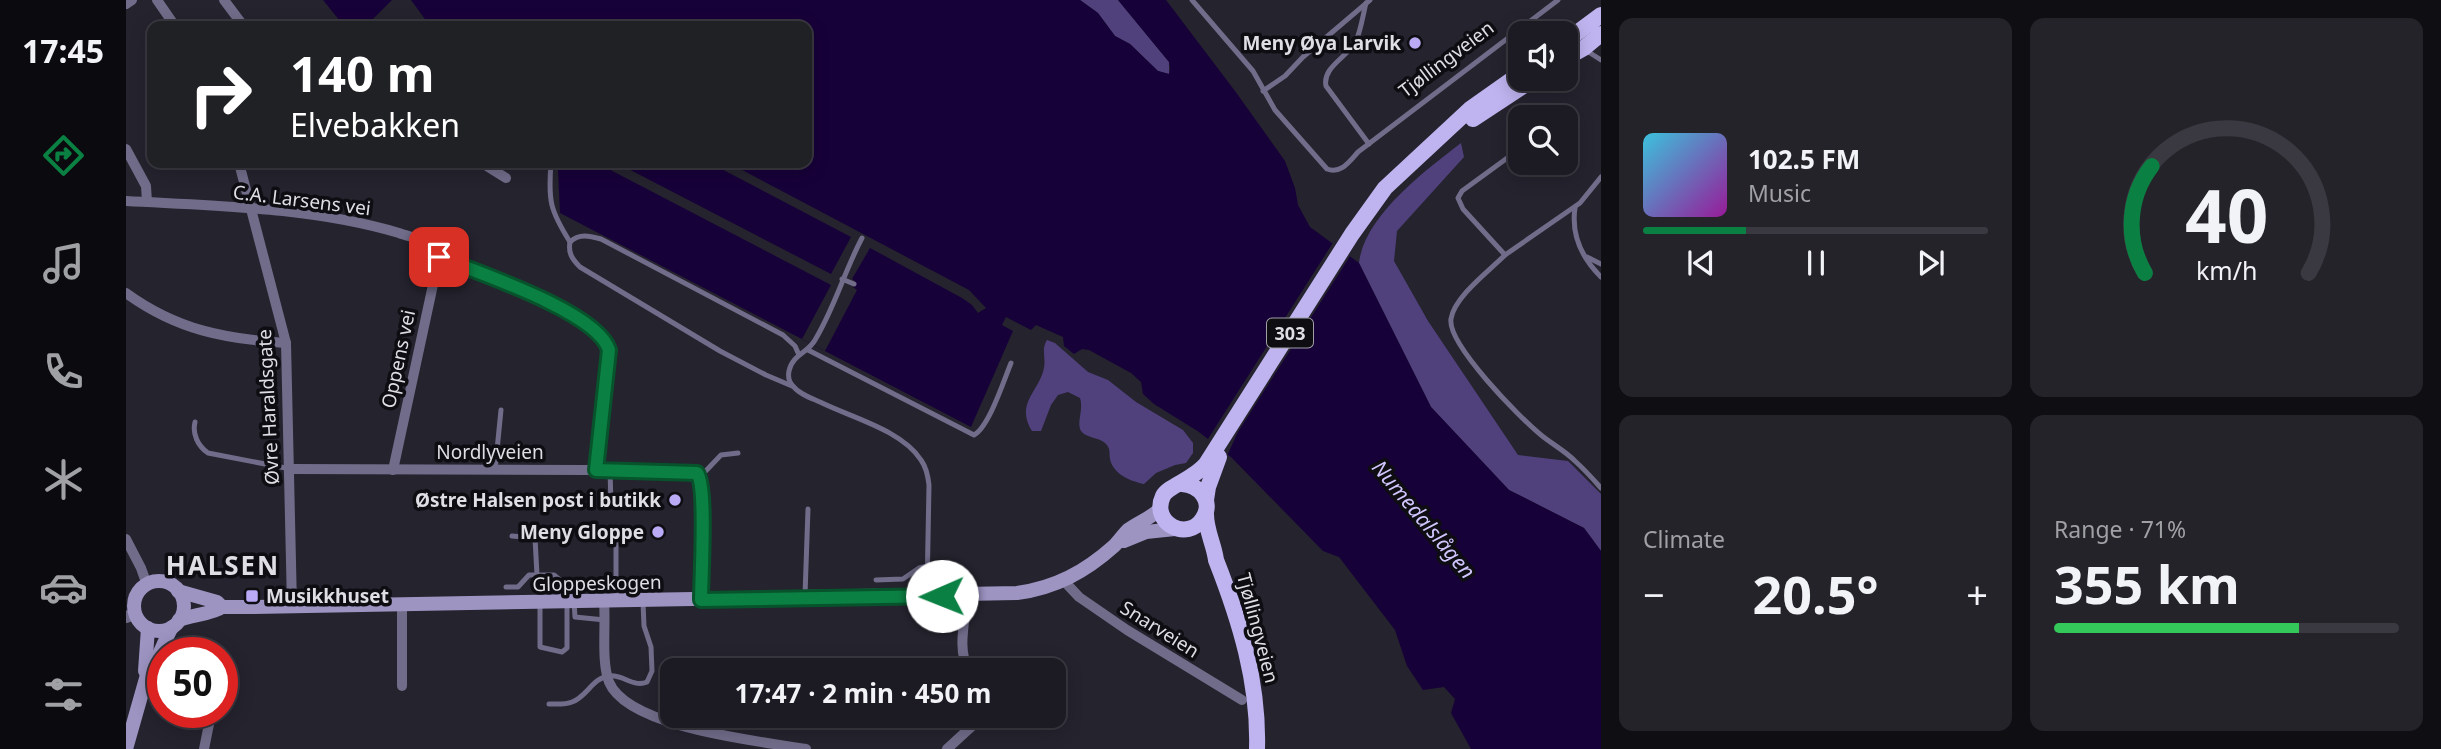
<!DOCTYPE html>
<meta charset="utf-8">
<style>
:root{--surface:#1c1a22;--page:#25232a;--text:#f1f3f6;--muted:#a0a1a5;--line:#3a3840;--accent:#0b8043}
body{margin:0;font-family:"Noto Sans",sans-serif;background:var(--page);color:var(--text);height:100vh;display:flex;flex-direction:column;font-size:26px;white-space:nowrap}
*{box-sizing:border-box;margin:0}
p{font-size:23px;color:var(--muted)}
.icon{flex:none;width:38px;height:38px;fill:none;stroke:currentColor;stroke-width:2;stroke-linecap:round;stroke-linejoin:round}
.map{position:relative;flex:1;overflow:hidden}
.panel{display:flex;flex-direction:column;gap:18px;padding:18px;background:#0f0e13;width:840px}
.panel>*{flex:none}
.top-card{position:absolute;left:21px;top:21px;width:665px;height:147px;border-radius:14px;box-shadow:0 4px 18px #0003,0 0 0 2px var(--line);background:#202124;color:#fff;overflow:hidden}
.fabs{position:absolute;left:1382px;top:21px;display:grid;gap:14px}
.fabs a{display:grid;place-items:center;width:70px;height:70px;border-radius:14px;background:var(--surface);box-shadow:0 4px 18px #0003,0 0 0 2px var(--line);font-size:35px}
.speed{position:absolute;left:21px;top:637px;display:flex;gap:14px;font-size:35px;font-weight:700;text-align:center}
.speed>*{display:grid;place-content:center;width:91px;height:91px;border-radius:50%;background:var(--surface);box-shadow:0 4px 18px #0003,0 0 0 2px var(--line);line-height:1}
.speed .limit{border:10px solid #d22;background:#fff;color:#111}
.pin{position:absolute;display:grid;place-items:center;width:60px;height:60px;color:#fff;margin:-30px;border-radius:14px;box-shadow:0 4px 10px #0006}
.me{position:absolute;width:77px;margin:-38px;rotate:269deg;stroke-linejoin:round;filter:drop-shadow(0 0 5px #0008)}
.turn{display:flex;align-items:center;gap:24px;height:147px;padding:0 28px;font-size:32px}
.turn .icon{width:91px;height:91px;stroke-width:2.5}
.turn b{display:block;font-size:49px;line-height:60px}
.big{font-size:52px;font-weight:700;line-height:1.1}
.panel .tile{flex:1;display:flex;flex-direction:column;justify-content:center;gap:10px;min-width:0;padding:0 24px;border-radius:14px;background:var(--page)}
.panel .dial{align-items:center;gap:0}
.dial svg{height:182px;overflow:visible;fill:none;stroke:var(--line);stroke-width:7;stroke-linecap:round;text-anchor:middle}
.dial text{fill:var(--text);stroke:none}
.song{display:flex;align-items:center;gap:21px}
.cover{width:84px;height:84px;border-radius:10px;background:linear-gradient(135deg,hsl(190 70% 55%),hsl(300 70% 35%))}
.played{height:7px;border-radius:4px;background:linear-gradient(90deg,var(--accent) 30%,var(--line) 30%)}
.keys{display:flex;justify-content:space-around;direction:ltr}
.heat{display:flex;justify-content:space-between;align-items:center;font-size:38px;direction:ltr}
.charge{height:10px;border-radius:5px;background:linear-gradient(90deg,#34c759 71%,var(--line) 0)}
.panel .tiles{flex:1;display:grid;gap:18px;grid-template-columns:repeat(2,1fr)}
.trip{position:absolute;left:534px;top:658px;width:406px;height:70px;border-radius:14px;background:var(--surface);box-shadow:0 4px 18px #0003,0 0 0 2px var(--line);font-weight:700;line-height:70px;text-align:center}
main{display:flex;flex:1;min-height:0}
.dock{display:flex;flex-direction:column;width:126px;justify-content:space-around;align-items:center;background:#0b0a0e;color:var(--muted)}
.dock .icon{width:49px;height:49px}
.dock .selected{color:var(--accent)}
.dock b{font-size:32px;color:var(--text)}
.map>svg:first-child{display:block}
</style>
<main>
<nav class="dock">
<b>17:45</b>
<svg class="icon selected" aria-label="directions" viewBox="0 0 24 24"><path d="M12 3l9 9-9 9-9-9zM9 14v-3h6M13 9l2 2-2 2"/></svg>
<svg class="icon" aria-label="music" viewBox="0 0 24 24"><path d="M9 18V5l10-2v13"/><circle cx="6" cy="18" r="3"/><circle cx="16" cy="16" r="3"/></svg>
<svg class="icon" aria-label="phone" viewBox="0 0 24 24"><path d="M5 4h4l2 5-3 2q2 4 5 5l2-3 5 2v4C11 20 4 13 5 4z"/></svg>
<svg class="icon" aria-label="climate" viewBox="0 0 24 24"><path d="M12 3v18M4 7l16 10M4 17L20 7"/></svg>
<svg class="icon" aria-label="car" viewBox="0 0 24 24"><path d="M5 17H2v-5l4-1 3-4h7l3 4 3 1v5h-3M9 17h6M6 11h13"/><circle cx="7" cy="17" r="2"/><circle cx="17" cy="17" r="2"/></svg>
<svg class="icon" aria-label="filters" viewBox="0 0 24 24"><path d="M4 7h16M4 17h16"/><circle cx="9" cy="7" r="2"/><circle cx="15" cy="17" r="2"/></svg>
</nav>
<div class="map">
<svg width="1475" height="749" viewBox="0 0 1475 749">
<rect width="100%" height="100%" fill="#25232e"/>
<g fill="#50417d">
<polygon points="954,0 992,0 1043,62 1043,74 1032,71 1004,44 989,36 972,13"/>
<path d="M1335,143l3,14 -67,74 -3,30 34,60 90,134 50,6 33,33v57l-17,-23 -75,-38 -78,-83 -72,-144c5,-47 67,-93 102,-120z"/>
<path d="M921,340l8,3 33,29 20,8 28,22 47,28 10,13v10l-7,10 -11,2 -19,8 -12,11c-14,-3 -31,-10 -34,-25 -1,-7 1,-10 -5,-16 -7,-6 -19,-5 -24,-12 -5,-9 3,-21 -1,-33l-12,-6 -10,3 -7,10 -10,26h-9c-17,-28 7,-39 12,-63 2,-10 -3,-19 3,-28z"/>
</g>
<g fill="#170139">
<polygon points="197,0 266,0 240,26 218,26"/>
<polygon points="285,0 954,0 972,13 989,36 1004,44 1032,71 1043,74 1044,69 1043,62 992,0 1040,0 1109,91 1159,161 1169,188 1172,205 1184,227 1233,263 1305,407 1383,490 1458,528 1475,551 1475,749 1345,749 1325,713 1329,699 1318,687 1297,690 1281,666 1269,630 1213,557 1197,551 1106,458 1073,432 1028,404 1017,394 1015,382 1005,373 963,350 956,349 948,354 938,346 937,337 910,325 905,330 880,317 876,325 887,331 845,427 434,213 432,169 435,163 681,163 681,26 304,26"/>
</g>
<g fill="#25232e">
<polygon points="471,163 491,163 705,274 725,237 584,163 603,163 843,290 860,308 852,313 846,305 836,298 744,248 726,279 729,281 727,287 731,290 699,351 676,339 705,285"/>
<polygon points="1208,241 1226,253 1112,432 1100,458 1080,442"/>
</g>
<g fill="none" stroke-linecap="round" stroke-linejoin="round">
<g stroke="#716c89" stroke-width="5">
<path d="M1066,0l61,71 22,39 52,59c14,5 22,-7 31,-17l200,-152"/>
<path d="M1240,3c-3,12 -5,27 -10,38 -8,16 -34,26 -30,45l43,58"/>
<polyline points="1461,51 1475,60"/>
<polyline points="1137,91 1159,76 1177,57 1244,0"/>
<polyline points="1395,148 1336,191 1332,198 1337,209 1379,255 1454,203 1475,177"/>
<path d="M425,163c-3,38 -1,47 19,79 -2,11 2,17 10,25l140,84 46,24 26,11"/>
<path d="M1449,208c-4,27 7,50 26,69"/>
<path d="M736,238c-18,34 -27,69 -47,102 -7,13 -23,15 -26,31 -1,5 0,11 4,15 6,8 18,12 27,16 30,15 82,28 101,58 5,7 7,16 8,25l-2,107"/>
<path d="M444,242c9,-9 20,-6 31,-3l182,96 12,11 4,9"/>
<path d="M1379,255c-16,16 -51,42 -54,64 -4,25 69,99 90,116 11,9 24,16 34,26 9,8 18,18 26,27"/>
<polyline points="1461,257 1475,264"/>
<polyline points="716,279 728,284"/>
<path d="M682,350l166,85c15,-8 30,-55 37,-72"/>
<path d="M69,422c-3,12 3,24 13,31l83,16"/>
<polyline points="369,470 375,410"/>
<polyline points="484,470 485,505"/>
<polyline points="574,477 595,455 612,453"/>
<polyline points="386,536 409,538 411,575"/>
<polyline points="490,543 490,598"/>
<polyline points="750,580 777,579 793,568 801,566"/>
<polyline points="380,587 392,587 403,575 428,575 434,580 434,599"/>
<polyline points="679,595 682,509"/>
<polyline points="448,602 449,617 479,620"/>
<polyline points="414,604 414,647 436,652 441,648 441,602"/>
<path d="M423,704c7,0 16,1 23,-2 15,-5 20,-24 37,-26 14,-2 24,12 38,6l5,-11 -1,-24 -7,-21 -1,-24"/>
</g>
<g stroke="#716c89" stroke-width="10">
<polyline points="31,0 49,26"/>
<polyline points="98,0 116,24"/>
<polyline points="0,4 6,0"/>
<polyline points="0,149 20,186 21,202"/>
<polyline points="113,163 160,343 166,606"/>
<polyline points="356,163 380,178"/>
<path d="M0,201c91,5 185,6 273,32 10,4 27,6 35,14 2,3 3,7 5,10 37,15 158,55 170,93l-13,120"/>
<path d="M0,293c51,37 99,46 160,50"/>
<path d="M165,469l296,1 110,3c10,13 4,104 4,127"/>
<polyline points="267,470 313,257"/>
<polyline points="0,539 15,568 21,585"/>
<polyline points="938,581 953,597 1001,630 1116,700"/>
<path d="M841,595c-1,23 -11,55 2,75"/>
<path d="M478,602c2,23 -3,59 5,80 19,46 151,59 197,67"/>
<polyline points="276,605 276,686"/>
<polyline points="78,749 83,724"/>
<polyline points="821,749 857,716"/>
</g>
<polyline stroke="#716c89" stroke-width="12" points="0,617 9,614"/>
<g stroke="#9d94c2" stroke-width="14">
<polyline points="998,541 1020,532 1049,529"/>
<circle cx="33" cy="606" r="25"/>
<path d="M52,591l39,11 5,5h32l763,-14c38,-5 68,-21 97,-47 5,-5 9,-11 14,-16 11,-8 23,-12 32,-21"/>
<path d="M53,620c12,-5 34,-6 43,-13"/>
<polyline points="19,671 22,628"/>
<path d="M0,749l21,-74c8,-8 18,-36 25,-48"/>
</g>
<g stroke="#bfb4ef" stroke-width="16">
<polyline points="1440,41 1475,15"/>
<polyline points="1440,58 1458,48 1475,34"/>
<polyline points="1347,119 1408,79"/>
<path d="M1056,484c17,1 32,17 21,34 -15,25 -53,5 -40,-22 5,-10 31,-17 43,-32l146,-230 33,-46 85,-79 51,-36"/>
<polyline points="1080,500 1082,487 1093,457"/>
<path d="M1080,514c0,17 8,30 10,46 24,61 43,123 41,189"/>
</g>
</g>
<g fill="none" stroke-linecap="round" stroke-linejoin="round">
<defs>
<path id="route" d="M313,257c37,15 159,55 170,93l-13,120 101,3c10,13 4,105 4,127l241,-4"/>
</defs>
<use href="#route" stroke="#07532c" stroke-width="18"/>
<use href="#route" stroke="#0b8043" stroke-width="12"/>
</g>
<g fill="#baaaf6" stroke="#0e0d12" stroke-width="2.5">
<circle cx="1289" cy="43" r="7"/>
<circle cx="549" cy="500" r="7"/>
<circle cx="532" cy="532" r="7"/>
<rect x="119" y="589" width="14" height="14" rx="3.5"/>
</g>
<g text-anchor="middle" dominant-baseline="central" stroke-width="7" stroke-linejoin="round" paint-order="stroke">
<rect fill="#0e0d12" stroke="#a09fa6" stroke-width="2" x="1141" y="318.5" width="46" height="29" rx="5"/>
<g font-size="18" font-weight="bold" fill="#dfdee5">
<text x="1164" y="333">303</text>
</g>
<g font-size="19" font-weight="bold" fill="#dfdee5" stroke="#0e0d12" text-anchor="end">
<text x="1275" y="43">Meny Øya Larvik</text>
<text x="535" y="500">Østre Halsen post i butikk</text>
<text x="518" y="532">Meny Gloppe</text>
<text x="140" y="596" text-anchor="start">Musikkhuset</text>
</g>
<g font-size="19" fill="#dfdee5" stroke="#0e0d12">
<text transform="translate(1320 59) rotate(-37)">Tjøllingveien</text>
<text transform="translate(176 200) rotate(7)">C.A. Larsens vei</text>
<text transform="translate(272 359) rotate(-78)">Oppens vei</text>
<text transform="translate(142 407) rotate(-93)">Øvre Haraldsgate</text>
<text x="364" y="452">Nordlyveien</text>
<text transform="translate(471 583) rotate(-1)">Gloppeskogen</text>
<text transform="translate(1132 628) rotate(75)">Tjøllingveien</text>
<text transform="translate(1034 629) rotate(32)">Snarveien</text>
</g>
<g font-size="21" font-style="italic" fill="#d0c6fd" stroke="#0e0d12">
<text transform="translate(1298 519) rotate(50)">Numedalslågen</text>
</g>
<g font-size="26" font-weight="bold" letter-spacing="2" fill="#dfdee5" stroke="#0e0d12">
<text x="97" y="565">HALSEN</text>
</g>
</g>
</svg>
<div class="fabs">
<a><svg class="icon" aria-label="sound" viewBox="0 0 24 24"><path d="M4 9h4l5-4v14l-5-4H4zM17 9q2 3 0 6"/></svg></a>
<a><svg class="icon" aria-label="search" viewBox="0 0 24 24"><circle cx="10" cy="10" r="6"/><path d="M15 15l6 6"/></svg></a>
</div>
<div class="speed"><div class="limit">50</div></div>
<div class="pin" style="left:313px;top:257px;background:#d93025"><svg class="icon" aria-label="arrive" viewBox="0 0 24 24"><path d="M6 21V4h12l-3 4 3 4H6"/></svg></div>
<svg class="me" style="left:816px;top:596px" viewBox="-20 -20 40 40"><circle r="19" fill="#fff"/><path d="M0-13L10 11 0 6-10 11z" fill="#0b8043"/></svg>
<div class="trip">17:47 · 2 min · 450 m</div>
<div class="top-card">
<div class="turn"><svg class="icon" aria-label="right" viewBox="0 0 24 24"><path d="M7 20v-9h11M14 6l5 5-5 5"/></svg><div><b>140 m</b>Elvebakken</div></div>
</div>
</div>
<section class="panel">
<div class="tiles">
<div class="tile">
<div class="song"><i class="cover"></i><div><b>102.5 FM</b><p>Music</p></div></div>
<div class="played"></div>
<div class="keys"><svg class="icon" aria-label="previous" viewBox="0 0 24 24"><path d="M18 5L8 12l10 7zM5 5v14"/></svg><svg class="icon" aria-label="pause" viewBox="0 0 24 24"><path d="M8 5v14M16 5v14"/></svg><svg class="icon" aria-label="next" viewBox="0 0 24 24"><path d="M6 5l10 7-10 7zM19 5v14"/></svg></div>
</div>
<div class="tile dial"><svg viewBox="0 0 100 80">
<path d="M14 69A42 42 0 1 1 86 69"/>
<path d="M14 69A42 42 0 0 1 17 22" stroke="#0b8043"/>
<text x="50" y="56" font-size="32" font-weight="700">40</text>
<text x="50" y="72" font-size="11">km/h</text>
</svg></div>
<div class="tile"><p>Climate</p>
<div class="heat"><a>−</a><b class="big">20.5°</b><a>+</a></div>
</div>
<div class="tile"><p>Range · 71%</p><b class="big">355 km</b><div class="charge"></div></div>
</div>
</section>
</main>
